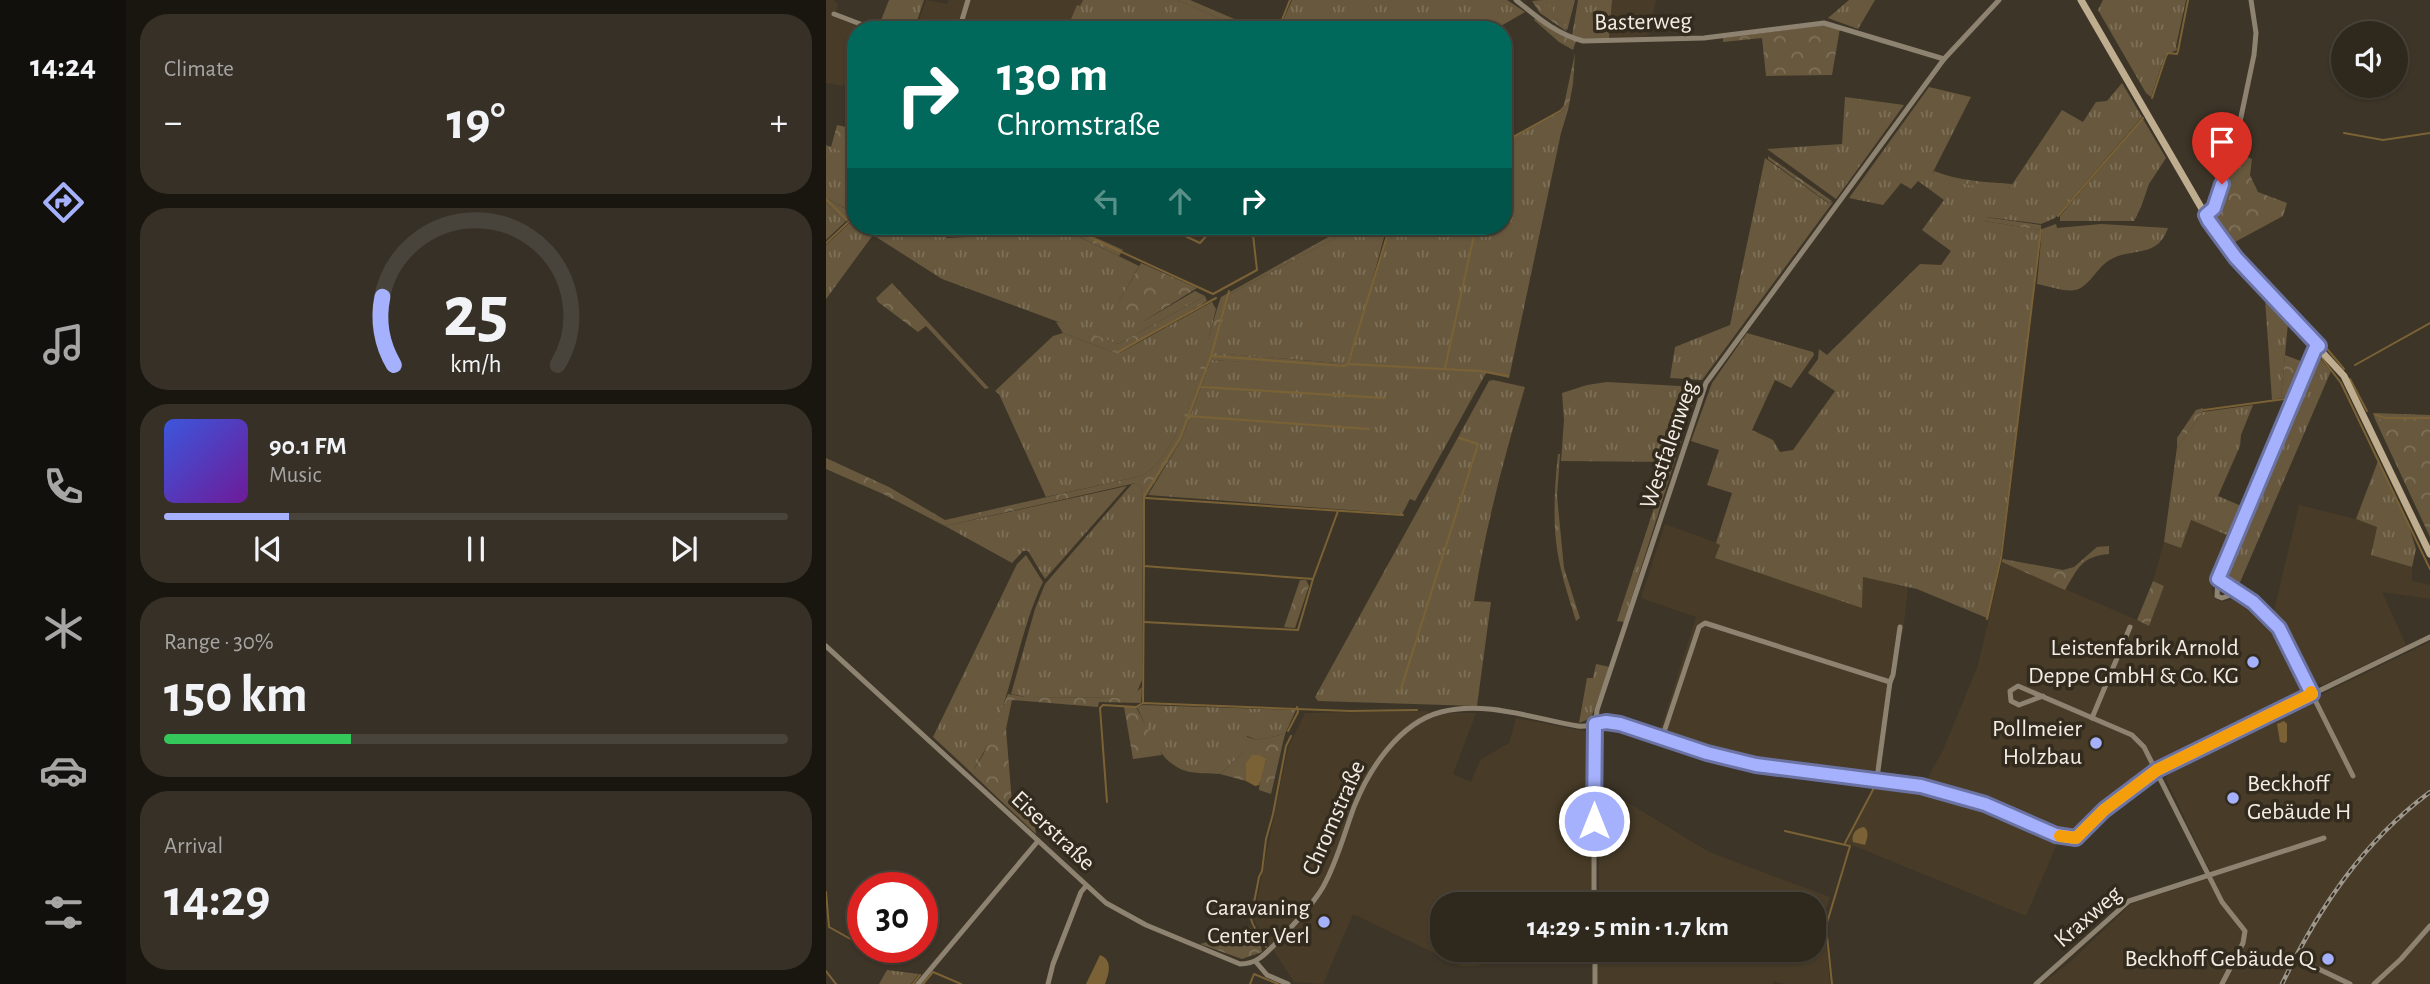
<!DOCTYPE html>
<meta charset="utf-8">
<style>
:root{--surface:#2e281d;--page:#363026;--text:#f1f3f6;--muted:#a7a6a4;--line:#49443b;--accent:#a5b1fc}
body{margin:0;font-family:"Alegreya Sans",sans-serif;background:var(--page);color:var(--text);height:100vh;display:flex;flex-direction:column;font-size:26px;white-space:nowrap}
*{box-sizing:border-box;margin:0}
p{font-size:23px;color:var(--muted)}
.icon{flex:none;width:38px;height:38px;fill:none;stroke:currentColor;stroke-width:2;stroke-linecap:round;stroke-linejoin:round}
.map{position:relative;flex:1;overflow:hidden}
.side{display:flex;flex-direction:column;gap:14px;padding:14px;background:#191610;width:700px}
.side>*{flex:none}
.guide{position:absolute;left:21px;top:21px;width:665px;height:214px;border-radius:28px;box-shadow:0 2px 5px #0004,0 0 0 2px var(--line);background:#00695c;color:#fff;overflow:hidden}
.fabs{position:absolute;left:1505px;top:21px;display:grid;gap:14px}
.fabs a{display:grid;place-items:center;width:77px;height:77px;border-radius:50%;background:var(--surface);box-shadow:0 2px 5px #0004,0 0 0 2px var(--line);font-size:35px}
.speed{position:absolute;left:21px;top:872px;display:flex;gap:14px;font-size:35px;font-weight:700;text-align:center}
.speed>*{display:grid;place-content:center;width:91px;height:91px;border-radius:50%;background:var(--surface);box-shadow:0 2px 5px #0004,0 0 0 2px var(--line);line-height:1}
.speed .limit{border:10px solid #d22;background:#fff;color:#111}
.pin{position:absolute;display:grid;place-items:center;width:60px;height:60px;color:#fff;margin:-72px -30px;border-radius:50% 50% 50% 0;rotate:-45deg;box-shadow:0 0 7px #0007}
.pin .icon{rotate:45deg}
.me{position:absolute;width:77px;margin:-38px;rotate:0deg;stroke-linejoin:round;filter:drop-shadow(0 0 5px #0008)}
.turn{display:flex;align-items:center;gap:24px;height:147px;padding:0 35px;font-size:32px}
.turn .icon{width:91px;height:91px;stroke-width:2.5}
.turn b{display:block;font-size:49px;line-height:60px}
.lanes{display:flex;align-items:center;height:66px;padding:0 35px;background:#0003;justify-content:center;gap:35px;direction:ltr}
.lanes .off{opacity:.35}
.big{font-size:52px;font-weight:700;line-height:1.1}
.side .tile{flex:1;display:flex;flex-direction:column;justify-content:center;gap:10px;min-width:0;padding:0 24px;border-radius:28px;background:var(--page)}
.side .dial{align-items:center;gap:0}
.dial svg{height:182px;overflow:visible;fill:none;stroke:var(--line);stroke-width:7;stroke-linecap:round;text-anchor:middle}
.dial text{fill:var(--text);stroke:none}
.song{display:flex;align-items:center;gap:21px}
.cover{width:84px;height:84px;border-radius:10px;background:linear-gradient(135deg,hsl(230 70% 55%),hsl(280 70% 35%))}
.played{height:7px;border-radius:4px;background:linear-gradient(90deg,var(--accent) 20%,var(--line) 20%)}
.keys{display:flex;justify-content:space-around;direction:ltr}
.heat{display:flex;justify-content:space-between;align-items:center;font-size:38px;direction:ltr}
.charge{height:10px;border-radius:5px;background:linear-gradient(90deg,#34c759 30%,var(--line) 0)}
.trip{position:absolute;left:604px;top:892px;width:396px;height:70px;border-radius:28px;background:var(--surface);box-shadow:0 2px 5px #0004,0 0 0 2px var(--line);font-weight:700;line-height:70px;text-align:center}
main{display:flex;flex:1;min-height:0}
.menu{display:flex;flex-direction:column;width:126px;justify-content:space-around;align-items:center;background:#12100c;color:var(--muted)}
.menu .icon{width:49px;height:49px}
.menu .on{color:var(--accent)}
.menu b{font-size:32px;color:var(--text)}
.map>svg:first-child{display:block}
</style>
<main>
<nav class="menu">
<b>14:24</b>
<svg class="icon on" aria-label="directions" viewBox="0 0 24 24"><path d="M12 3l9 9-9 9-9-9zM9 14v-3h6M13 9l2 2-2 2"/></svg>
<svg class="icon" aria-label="music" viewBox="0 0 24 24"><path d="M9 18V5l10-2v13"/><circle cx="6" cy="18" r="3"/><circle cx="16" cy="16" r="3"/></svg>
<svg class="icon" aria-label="phone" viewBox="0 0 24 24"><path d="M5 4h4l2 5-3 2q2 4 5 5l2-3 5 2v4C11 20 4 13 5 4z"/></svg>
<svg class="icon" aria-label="climate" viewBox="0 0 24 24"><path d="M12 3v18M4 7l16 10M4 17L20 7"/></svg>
<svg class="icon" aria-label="car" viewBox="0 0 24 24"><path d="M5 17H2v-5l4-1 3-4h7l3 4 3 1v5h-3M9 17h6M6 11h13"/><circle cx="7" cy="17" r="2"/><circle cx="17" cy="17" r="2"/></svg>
<svg class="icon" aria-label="filters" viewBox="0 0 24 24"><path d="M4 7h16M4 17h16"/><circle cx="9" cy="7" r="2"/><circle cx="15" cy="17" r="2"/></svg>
</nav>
<section class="side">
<div class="tile"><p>Climate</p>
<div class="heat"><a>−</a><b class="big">19°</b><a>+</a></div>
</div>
<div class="tile dial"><svg viewBox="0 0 100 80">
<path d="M14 69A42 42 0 1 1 86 69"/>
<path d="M14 69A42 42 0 0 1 9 39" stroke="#a5b1fc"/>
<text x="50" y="56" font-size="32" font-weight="700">25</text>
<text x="50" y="72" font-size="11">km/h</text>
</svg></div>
<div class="tile">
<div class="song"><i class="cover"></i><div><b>90.1 FM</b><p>Music</p></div></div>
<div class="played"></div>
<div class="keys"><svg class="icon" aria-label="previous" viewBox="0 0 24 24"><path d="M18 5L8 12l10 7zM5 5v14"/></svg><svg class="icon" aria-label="pause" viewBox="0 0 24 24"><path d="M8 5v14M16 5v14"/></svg><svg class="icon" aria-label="next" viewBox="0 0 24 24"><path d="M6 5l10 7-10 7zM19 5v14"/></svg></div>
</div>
<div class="tile"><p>Range · 30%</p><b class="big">150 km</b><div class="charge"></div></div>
<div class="tile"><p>Arrival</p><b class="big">14:29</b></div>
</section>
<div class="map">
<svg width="1604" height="984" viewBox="0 0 1604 984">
<defs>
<pattern id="grass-tufts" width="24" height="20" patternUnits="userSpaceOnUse" patternTransform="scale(1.75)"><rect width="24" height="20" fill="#68593e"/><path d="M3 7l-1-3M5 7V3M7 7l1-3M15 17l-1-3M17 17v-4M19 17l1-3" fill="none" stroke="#7e715a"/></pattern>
<pattern id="forest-crowns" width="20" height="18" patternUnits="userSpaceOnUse" patternTransform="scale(1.75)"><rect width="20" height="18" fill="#68593e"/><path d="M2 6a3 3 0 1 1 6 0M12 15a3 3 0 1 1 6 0" fill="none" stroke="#7e715a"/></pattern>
</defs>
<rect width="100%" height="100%" fill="#3d3527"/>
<g fill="#483c28">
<polygon points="0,0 7,0 12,4 9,17 42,30 30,30 30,88 0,83"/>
<polygon points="100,0 121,4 123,0 140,0 130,30 90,30"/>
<polygon points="144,0 257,0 243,25 250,27 249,30 135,30"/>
<polygon points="786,0 830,0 823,35 816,37 783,38"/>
<polygon points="30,90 30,130 20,127"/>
<polygon points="104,226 142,226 136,233 117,232"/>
<polygon points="1473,505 1530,519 1551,526 1545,555 1586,567 1586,581 1604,585 1604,599 1556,592 1580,645 1497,685 1487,682 1458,630 1447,615"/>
<polygon points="1364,520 1408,538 1386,585 1386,593 1389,598 1396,602 1415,597 1425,604 1452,632 1479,686 1474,695 1324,768 1251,831 1244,834 1160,800 1100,781 1117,750 1152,665 1176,562 1323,625 1338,586 1327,581 1338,542 1355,548"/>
<polygon points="839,524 894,544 890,558 1036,607 1037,577 1082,586 1077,633 1071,632 1050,768 1044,773 982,768 933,761 882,750 830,731 836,725 870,617 815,598"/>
<polygon points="1604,642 1604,984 1216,984 1245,961 1305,904 1387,877 1340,779 1344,768"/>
<polygon points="602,711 606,718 618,713 650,713 627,774 645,782 654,760 683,743 690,718 763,732 766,905 616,905 616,950 726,950 650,966 635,966 527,914 497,984 468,982 427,919 462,748 479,713"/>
<polygon points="1052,781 1093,788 1125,798 1158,808 1233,839 1200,916 1021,843"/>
<polygon points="773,785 883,852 1004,897 998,916 987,917 987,905 773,905"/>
<polygon points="998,922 1004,984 958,984 947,981 947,984 772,984 772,950 987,950 987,923"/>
</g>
<g fill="url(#grass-tufts)">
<polygon points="63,0 98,0 88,30 52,28"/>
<polygon points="257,0 352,0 420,30 249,30 249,27 243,24 251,5 254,6"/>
<polygon points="466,0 681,0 699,12 668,30 453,30"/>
<polygon points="716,0 749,0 741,31 740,27 728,18"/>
<polygon points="752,0 786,0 783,38 756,39 746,36"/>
<polygon points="1023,0 1049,0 1032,29 1002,18"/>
<polygon points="1277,0 1360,0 1350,46 1351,50 1339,55 1325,97 1320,93 1272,10"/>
<polygon points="1296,83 1316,117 1229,218 1215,224 1160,217 1158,221 1215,230 1174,558 1161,618 1091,589 1037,577 1036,608 889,558 894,545 890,543 906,493 881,485 893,450 865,441 886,383 921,333 987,352 988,355 965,388 949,380 926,430 947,440 954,452 967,450 1009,391 982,373 992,359 993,349 1001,355 1094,264 1115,265 1125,251 1096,230 1118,200 1092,181 1085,189 1075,183 1057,205 1023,198 1103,87 1145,97 1106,174 1183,189 1236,110 1257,122 1270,102 1281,101"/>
<polygon points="1019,97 1078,105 1010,199 941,149 1016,144"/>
<polygon points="740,109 742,110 735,133 683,378 660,373 589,501 584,499 576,514 322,495 356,439 385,360 514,367 514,363 387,353 404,294 532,226 561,226 546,282 564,226 677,226 677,144"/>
<polygon points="1317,119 1340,158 1323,184 1315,207 1308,221 1234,221 1234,216"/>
<polygon points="20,127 30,130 30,214 0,198 0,145 13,150"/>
<polygon points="939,158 1002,203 1007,202 876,380 844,378 849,347 904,325"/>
<polygon points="0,203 19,222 0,240"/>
<polygon points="30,217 30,226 87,226 122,238 140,237 149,226 231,226 313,266 293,302 318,321 369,291 379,296 292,344 116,279 47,235 0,299 0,245"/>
<path d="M1230,224l1,4 44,-4 67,4c-11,32 -37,18 -60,33 -11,7 -20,27 -33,29 -11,2 -27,-4 -38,-6l5,-55z"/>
<polygon points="1439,299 1462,323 1455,398 1446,400"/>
<path d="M386,302l4,7c-11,44 -33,147 -75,167l-95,21 -47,-103 -4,-3 58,-55 10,-3 55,21z"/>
<polygon points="1490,356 1492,356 1505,371 1412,587 1399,579 1398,574"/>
<path d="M667,380l32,7c-21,71 -40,141 -51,214l17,1 -14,104 -159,-5 -3,-4 174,-316z"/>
<polygon points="781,382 872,387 798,622 791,621 843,462 735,461 738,420 736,393 761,385"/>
<polygon points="1427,405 1415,435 1414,446 1392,496 1420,508 1408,538 1365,520 1355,548 1338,542 1351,447 1377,412"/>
<polygon points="1547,413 1604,415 1604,419 1549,419"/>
<polygon points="1552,461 1582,523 1590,549 1586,567 1545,555 1551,527 1530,519"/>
<polygon points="310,483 315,487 317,501 316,680 311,692 304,698 199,697 185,694 209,609 219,584 306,484"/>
<polygon points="301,486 219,579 202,551 197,551 186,563 119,526"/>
<path d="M200,555l17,27c-29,60 -31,130 -70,188l-14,-9 -26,-24 84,-173z"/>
<polygon points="770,664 784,667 765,718 753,723 761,678 767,678"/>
<path d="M317,705l153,5 -11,24 -28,6 -10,-4 -4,17 -23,21c-11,-1 -23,0 -34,-3 -27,-8 -37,-40 -49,-64z"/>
<polygon points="61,970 93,974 85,984 53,984"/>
</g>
<g fill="url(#forest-crowns)">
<polygon points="352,0 364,0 434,30 420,30"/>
<polygon points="716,0 727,9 728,18 740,27 740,31 714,13 706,1"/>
<polygon points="709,18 731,33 750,41 747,50 733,42 708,20"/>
<polygon points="1000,25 1014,28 1006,75 940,76 936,38 897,42 897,38"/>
<polygon points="749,53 747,84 742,110 738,110 677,144 677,141 733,111 738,105"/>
<polygon points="11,125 20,127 14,151 5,147"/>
<polygon points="1408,151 1426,159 1424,175 1432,192 1461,203 1457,216 1409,242 1390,220 1388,214"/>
<polygon points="942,156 1006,201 1003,203 942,159"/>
<path d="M1108,171c24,10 52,11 78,13l-3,5 -42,-4 -35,-11z"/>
<polygon points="0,198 29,214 19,222 0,203"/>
<polygon points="1159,217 1215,225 1215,230 1158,221"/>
<polygon points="231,226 244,226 297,250 293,256"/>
<path d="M522,226h10l-128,68 -16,59 126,10 -1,5 -128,-8 -29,79 -39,62 -2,-14 -5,-4 -191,43 -62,-32 -57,-25v-11l63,29 56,33 196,-44c46,-23 63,-132 80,-179z"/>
<polygon points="315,263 371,288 318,321 295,311 293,302"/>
<polygon points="66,283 163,388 159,389 100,326 92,332 52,302 50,298"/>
<polygon points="379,296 381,301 292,354 237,333 230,322 239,323 292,344"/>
<polygon points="1459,355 1480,363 1465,397 1455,398"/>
<polygon points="1377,408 1377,412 1351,447 1351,438 1370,410"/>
<polygon points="1549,419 1604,419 1604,537"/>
<path d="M732,454h2l-3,42 7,72 16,50 -4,3c-8,-26 -17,-52 -20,-80 -3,-29 -1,-58 2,-87z"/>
<path d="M1283,546v8c-27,2 -31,14 -44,36l-63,-28 1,-3 60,11 11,-3 23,-20z"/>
<polygon points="474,580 480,580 483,586 469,628 458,627"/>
<polygon points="1327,581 1338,586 1323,626 1311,620"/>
<polygon points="316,687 315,703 273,702 272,707 186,700 180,729 186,803 209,827 210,834 133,761 148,769 157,755 182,694 199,697 304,698"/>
<polygon points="298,707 310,707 336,755 307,759"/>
<polygon points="459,734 445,794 433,790 435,771 440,760 420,763 420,781 394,774 417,753 418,736 431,740"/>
<polygon points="422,926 433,936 436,952 416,959 374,944 419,932"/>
</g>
<g fill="#7a6236">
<polygon points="1458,721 1461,724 1461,741 1459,743 1454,742 1451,724"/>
<polygon points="426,755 433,755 440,759 433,785 429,786 420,781 420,763"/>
<path d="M1038,827c6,4 3,12 1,18l-12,-3c-2,-8 3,-14 11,-15z"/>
<path d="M274,955c13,5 9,18 5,29h-19z"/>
</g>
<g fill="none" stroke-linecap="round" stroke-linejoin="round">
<g stroke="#7a6236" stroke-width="2">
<polyline points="452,30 464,0"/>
<polyline points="1326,98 1340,56 1342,53 1351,54 1352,51 1362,0"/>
<polyline points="1518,133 1557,140 1604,133"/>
<polyline points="677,143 734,111"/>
<polyline points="0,199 21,220"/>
<polyline points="1232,216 1317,118"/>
<path d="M90,226c18,4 30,11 50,9l7,-9"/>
<polyline points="239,226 387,294 431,270 426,226"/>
<polyline points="338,226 374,243 389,226"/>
<polyline points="484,226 484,229"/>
<polyline points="564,226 522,364 655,371 682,376"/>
<polyline points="0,243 30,215"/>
<polyline points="1497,344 1518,369"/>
<polyline points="292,352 390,298"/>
<polyline points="385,356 518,366 521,365"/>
<polyline points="1529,365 1604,323"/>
<polyline points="619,368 650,226"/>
<polyline points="1524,379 1541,411"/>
<polyline points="375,387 559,398"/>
<polyline points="1378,410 1465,398"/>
<polyline points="1550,415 1559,418 1604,418"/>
<polyline points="362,416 543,429"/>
<polyline points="320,498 577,515"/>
<polyline points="318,565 318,496 354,438 385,356 403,291"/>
<polyline points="1398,572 1490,354 1492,353 1515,383 1604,569"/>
<polyline points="1161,619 1175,558 1215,230"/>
<polyline points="318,622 472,630 487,579 512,511"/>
<polyline points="574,692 652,444 633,438"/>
<polyline points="317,702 318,566 487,579"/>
<polyline points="462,731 472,712 471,707"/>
<polyline points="771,786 771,740"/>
<polyline points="281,802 274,708 277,705 310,707 317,703 524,711 591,710"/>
<polyline points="959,831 1024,846 1000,926 1006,984"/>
<polyline points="1019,843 1050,784"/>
<polyline points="0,892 3,927 37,946"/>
<polyline points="39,947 55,953"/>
<path d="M440,947c-3,-11 -14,-18 -15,-29l8,-41 3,-6 4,-32 7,-25 13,-68 5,-10"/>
<polyline points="0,971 10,984"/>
<polyline points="87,984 94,975"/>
<polyline points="97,984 107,972 135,984"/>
<polyline points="424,984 428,974 452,984"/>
</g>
<g stroke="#8e8370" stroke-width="5">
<path d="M690,0c21,17 40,34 67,41l121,-3 120,-15 120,36"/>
<polyline points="8,14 50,30"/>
<polyline points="133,30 142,0"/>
<polyline points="1380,215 1388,208 1411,136 1428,55 1430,33 1425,0"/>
<polyline points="1392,579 1427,602 1453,628 1527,776"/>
<polyline points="1413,592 1396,598 1391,596 1392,579 1489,349 1493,346"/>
<path d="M0,646l280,257 40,22 94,39c18,0 26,-11 39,-24 15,-16 32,-33 44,-53 14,-25 21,-53 31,-80 15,-38 45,-84 87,-95 44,-12 94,7 137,14 10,2 17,-3 26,-4 6,-1 11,1 16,2l87,29 49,12 165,21 64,18 71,30 20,4 28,-28 52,-40 274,-133"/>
<polyline points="1064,682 1067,675 1074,627"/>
<polyline points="1217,696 1193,705 1185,701 1184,691 1192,686 1306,735 1318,747 1396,902 1419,931 1417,943 1396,984"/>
<polyline points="1266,718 1304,627"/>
<polyline points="836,738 873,627 879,623 1064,682 1051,778"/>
<polyline points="768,905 768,738 771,710 880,383 1118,59 1173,0"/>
<polyline points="987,921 996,920"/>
<polyline points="1476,961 1524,984"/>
<polyline points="430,962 441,975 462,984"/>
<polyline points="92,984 212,841"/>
<polyline points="222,984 227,964 255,892 260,886"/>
<polyline points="769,984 769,950"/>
<polyline points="1210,984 1303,901 1498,838"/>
<polyline points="1548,984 1575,959 1604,926"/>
</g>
<polyline stroke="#bfad8f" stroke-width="7" points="1255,0 1383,221 1410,258 1518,376 1604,554"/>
<defs>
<path id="rail" d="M1456,984c36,-75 81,-142 148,-192"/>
</defs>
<use href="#rail" stroke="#9e978c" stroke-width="4.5"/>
<use href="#rail" stroke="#332b1d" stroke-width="2" stroke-dasharray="5" stroke-linecap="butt"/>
</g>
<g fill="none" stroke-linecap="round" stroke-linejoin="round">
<defs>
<polyline id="route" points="768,821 769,724 780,722 794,724 881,753 930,765 1095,786 1159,804 1230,835 1250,838 1278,810 1331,770 1486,694 1453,628 1427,602 1392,579 1489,349 1493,346 1410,258 1383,221 1380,215 1388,208 1396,184"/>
</defs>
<use href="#route" stroke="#6b73a4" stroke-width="18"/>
<use href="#route" stroke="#a5b1fc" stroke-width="12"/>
<polyline stroke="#f59e0b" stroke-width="12" points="1234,836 1250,838 1278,810 1331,770 1486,694 1485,692"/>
</g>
<g fill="#a5b1fc" stroke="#332b1d" stroke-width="2.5">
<circle cx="1427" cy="662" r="7"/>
<circle cx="1270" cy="743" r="7"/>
<circle cx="1407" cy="798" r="7"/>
<circle cx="498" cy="922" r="7"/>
<circle cx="1502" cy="959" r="7"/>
</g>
<g text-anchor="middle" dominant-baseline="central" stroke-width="7" stroke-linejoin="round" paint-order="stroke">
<g font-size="24" fill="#f3ede5" stroke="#332b1d">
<text transform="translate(817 22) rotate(-1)">Basterweg</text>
<text transform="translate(843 445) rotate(-71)">Westfalenweg</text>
<text transform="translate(508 818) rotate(-66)">Chromstraße</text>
<text transform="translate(227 831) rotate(43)">Eiserstraße</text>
<text transform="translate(1262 917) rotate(-41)">Kraxweg</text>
</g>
<g font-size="24" fill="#f3ede5" stroke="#332b1d" text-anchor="end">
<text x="1413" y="648">Leistenfabrik Arnold<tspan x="1413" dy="28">Deppe GmbH &amp; Co. KG</tspan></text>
<text x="1256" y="729">Pollmeier<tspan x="1256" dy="28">Holzbau</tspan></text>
<text x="1421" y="784" text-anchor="start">Beckhoff<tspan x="1421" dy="28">Gebäude H</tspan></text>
<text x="484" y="908">Caravaning<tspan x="484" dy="28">Center Verl</tspan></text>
<text x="1488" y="959">Beckhoff Gebäude Q</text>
</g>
</g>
</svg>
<div class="fabs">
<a><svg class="icon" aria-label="sound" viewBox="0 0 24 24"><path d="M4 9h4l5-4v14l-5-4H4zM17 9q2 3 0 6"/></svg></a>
</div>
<div class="speed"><div class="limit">30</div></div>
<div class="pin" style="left:1396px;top:184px;background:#d93025"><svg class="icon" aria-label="arrive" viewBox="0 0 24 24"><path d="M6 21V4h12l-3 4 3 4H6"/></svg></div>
<svg class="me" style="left:768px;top:821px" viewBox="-20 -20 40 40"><circle r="17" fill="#a5b1fc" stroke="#fff" stroke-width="3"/><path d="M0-11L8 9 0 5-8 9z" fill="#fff"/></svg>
<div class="trip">14:29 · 5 min · 1.7 km</div>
<div class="guide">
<div class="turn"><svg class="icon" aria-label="right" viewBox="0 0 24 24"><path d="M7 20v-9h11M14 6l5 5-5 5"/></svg><div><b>130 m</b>Chromstraße</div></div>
<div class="lanes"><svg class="icon off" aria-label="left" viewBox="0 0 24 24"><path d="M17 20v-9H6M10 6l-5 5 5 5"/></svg><svg class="icon off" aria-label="ahead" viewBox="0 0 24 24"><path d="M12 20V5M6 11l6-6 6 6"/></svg><svg class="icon" aria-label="right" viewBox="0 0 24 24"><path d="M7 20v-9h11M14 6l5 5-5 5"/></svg></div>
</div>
</div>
</main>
